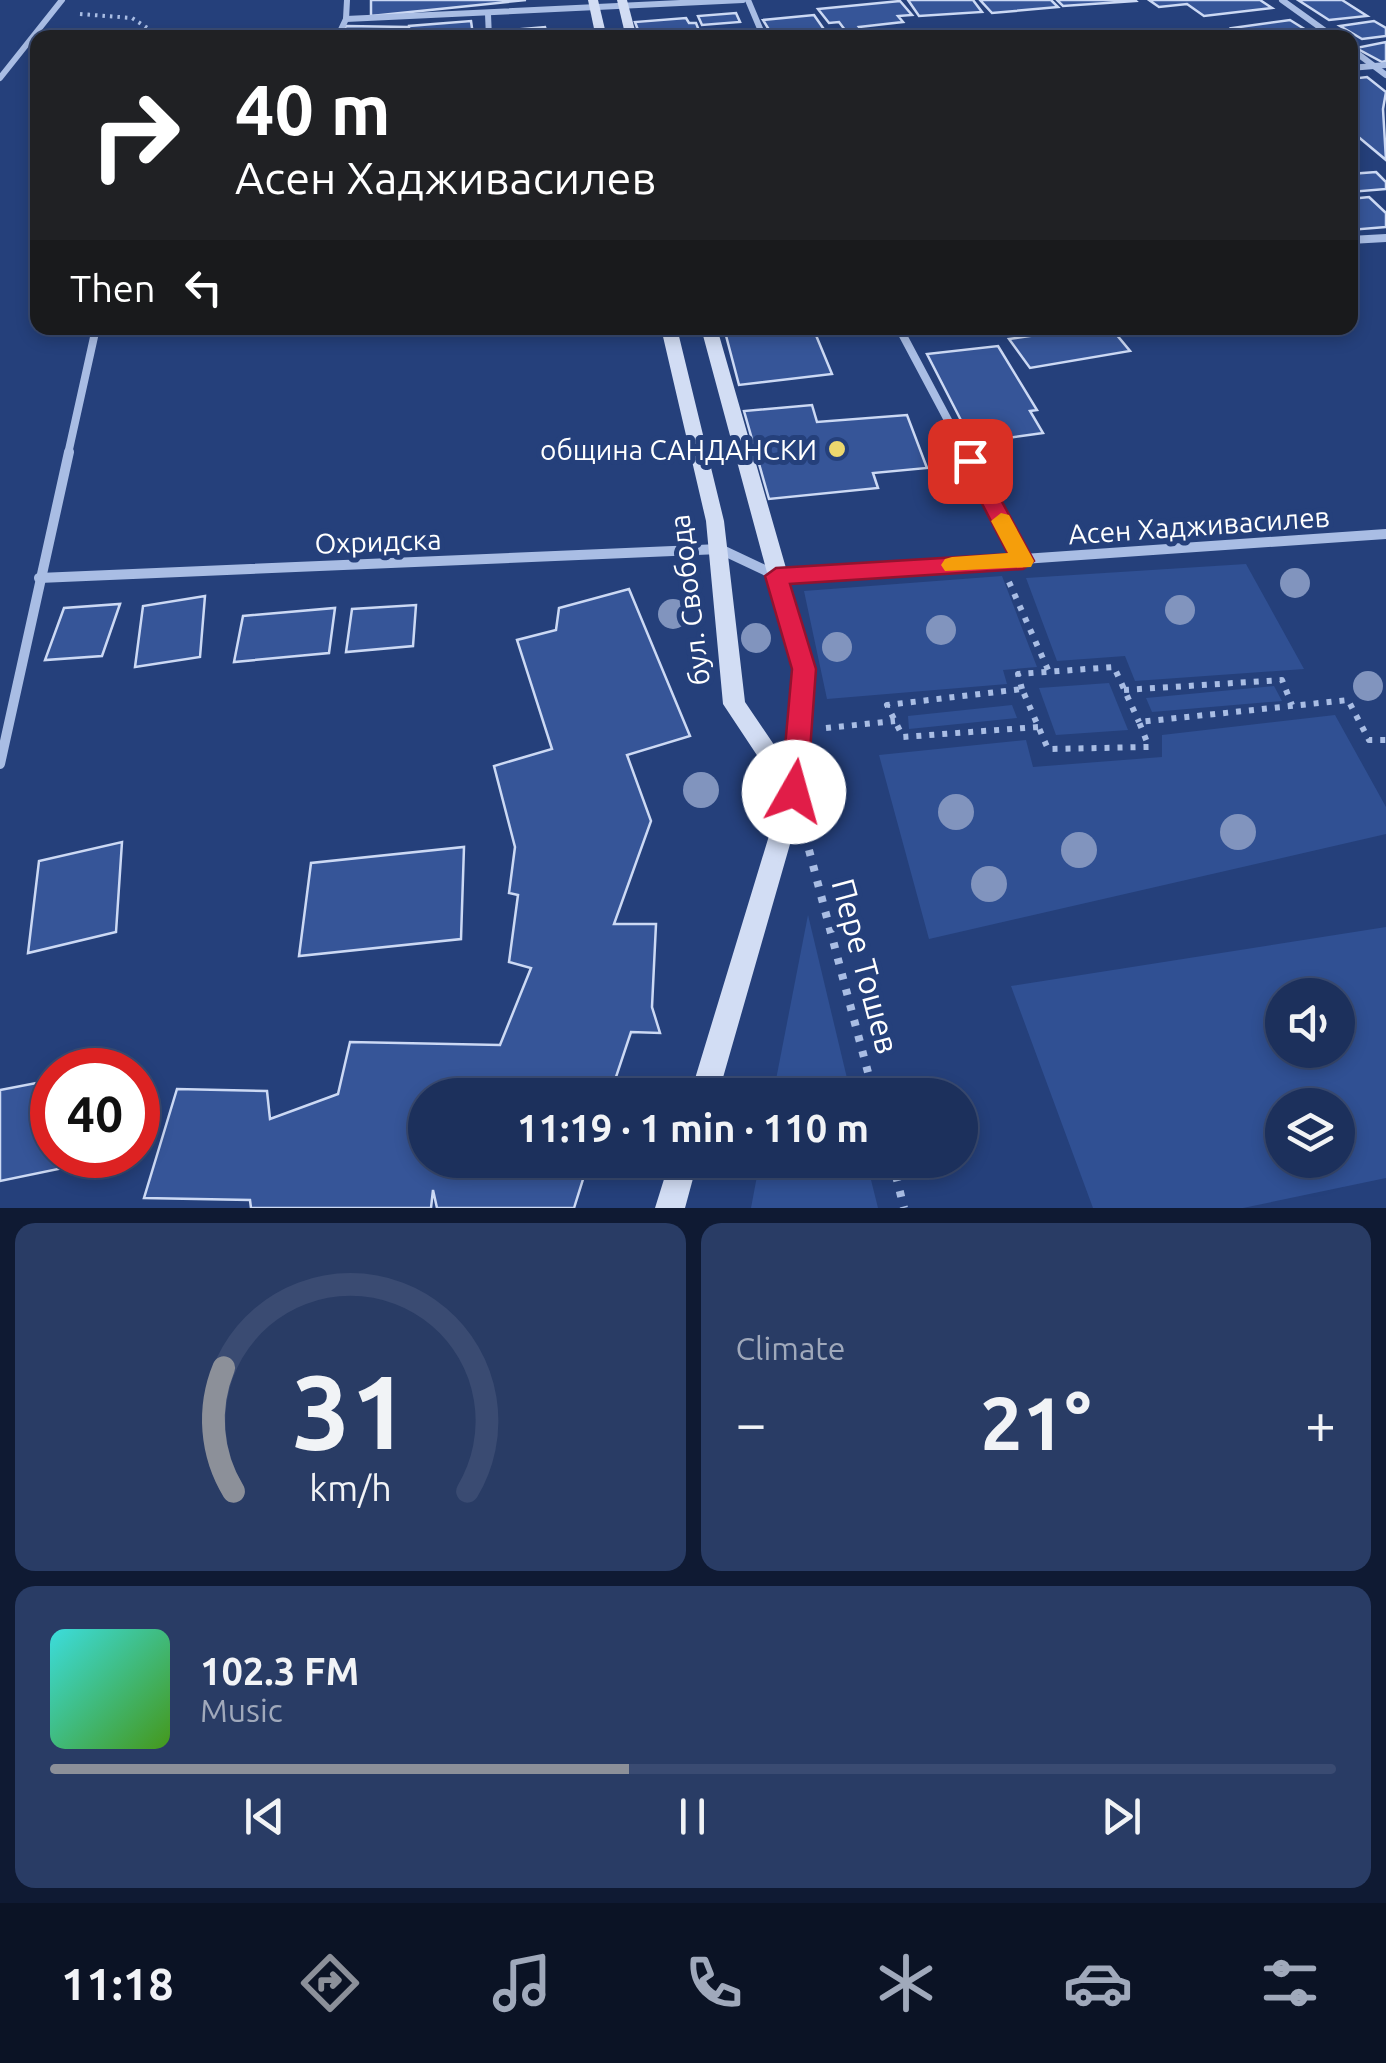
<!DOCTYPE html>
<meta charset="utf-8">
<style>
:root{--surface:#1c305c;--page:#293c65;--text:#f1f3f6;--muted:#a0a9bb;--line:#3a4b72;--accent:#8c9099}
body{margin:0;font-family:Ubuntu,sans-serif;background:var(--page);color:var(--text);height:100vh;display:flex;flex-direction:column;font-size:38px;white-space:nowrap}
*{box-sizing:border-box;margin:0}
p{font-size:32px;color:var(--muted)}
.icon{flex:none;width:55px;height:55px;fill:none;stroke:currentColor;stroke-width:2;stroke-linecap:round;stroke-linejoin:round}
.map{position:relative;height:1208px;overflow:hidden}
.details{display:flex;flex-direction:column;gap:15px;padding:15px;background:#0f1a33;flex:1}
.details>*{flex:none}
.guide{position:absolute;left:30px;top:30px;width:1328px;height:305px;border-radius:20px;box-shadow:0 5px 15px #0003,0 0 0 2px var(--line);background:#202124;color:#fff;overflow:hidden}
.tools{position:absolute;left:1265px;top:978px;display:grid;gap:20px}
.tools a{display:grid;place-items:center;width:90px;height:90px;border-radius:50%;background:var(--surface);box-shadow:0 5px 15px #0003,0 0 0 2px var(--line);font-size:50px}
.speed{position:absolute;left:30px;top:1048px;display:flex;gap:20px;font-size:50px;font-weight:700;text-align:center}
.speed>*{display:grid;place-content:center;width:130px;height:130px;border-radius:50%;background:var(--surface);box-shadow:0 5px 15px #0003,0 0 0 2px var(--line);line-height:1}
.speed .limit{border:15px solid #d22;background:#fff;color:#111}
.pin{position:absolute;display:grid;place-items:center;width:85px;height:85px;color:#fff;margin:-42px;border-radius:20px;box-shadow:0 5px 15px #0006}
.me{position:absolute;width:110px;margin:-55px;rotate:7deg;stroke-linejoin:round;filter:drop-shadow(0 0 8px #0008)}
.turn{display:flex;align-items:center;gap:35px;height:210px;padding:0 40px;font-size:45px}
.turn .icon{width:130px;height:130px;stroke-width:2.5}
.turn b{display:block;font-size:70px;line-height:85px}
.then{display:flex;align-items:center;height:95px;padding:0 40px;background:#0003;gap:20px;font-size:38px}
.big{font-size:75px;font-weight:700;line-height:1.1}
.details .tile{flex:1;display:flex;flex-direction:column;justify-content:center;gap:15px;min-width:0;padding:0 35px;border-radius:20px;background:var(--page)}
.details .dial{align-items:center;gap:0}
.dial svg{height:260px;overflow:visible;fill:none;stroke:var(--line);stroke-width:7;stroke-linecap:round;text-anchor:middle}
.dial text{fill:var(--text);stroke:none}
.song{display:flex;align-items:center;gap:30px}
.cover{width:120px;height:120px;border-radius:15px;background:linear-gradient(135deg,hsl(180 70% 55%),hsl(100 70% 35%))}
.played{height:10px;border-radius:5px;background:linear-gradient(90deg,var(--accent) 45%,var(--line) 45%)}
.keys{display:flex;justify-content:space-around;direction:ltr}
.heat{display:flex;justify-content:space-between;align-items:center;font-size:55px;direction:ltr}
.details .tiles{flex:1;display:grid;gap:15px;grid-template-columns:1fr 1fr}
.tile:last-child{grid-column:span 2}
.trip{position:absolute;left:408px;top:1078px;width:570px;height:100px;border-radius:50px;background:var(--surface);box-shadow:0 5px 15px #0003,0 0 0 2px var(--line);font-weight:700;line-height:100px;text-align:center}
.tab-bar{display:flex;height:160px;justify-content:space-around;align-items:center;background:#0b1325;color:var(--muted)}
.tab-bar .icon{width:70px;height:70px}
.tab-bar .active{color:var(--accent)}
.tab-bar b{font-size:45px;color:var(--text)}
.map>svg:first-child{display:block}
</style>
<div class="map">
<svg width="1386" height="1208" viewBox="0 0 1386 1208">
<rect width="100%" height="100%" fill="#25407b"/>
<g fill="#305093" fill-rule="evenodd">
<polygon points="1246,564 1304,669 1135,681 1125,656 1057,661 1026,578"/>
<polygon points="1002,576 1037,667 1003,670 1007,684 827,699 804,591"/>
<polygon points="1109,683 1128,730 1056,735 1039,688"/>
<polygon points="1274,686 1282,701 1152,712 1146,698"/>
<polygon points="1012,705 1017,718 909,729 908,716"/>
<polygon points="1335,715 1386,807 1386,834 929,939 879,755 1026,740 1033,767 1162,757 1162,735"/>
<polygon points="808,915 851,1095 773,1095"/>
<path d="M1386,927v251l-143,30h-150l-82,-222zM1282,995h56v55h-56zM1282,1105h56v55h-56z"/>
<polygon points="760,1160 866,1160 878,1208 751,1208"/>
</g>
<g fill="#365598" stroke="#ccd9f4" stroke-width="2.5">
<polygon points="371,0 526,0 371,16"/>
<polygon points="908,0 973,0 982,12 919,16"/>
<polygon points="980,0 1051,0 1058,7 992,13"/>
<polygon points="1057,0 1135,0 1136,1 1063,6"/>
<polygon points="1149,0 1260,0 1272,8 1204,16 1187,4 1159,7"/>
<polygon points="1298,0 1342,0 1367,16 1329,20"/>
<polygon points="900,1 912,15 898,16 903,22 859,27 863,32 848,34 839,22 829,23 818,9"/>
<polygon points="736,13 740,22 702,25 698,16"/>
<polygon points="814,15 830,38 774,38 763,20"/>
<polygon points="686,18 689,23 696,23 702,38 641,38 635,22"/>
<polygon points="1290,20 1314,35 1246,38 1232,28"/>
<polygon points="471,21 473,35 409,38 409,26"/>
<polygon points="1374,21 1386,28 1386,36 1362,39 1340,26"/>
<polygon points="346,26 407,27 403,38 340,38"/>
<polygon points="545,27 548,38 501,38 499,31"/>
<polygon points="1386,42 1386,61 1382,62 1356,48"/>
<polygon points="1367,77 1386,92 1383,109 1386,160 1350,130 1350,79"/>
<polygon points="1376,172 1386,182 1386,189 1350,192 1350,174"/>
<polygon points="1369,197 1386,213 1386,227 1350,230 1350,199"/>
<polygon points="724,328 813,328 832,374 739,385"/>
<polygon points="1046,328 1111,328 1130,351 1030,368 1009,339 1050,333"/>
<polygon points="998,346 1037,410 1030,411 1043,433 994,440 989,429 967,432 927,354"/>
<polygon points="812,405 817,422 907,415 927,468 873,473 878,488 769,499 744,411"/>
<polygon points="629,589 690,736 627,755 651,821 614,924 656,924 652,1007 660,1033 631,1032 610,1095 425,1095 425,1160 589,1160 574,1208 437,1208 433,1190 431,1208 251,1208 250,1200 144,1198 177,1089 267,1091 270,1119 338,1094 350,1042 500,1045 531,968 509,962 518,895 509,893 515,847 494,766 552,749 517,640 556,630 559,608"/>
<polygon points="205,596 200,657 135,667 143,606"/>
<polygon points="120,604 102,656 45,660 64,608"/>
<polygon points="416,605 413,646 346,652 352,609"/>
<polygon points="335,608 329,653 234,662 243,616"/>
<polygon points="122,842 116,932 28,953 39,861"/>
<polygon points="464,847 461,939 299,956 311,863"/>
<polygon points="52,1080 52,1155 70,1155 68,1167 0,1181 0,1090"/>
</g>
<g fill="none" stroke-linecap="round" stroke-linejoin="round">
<polyline stroke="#a9bde4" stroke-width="4" stroke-dasharray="2.5 5" stroke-linecap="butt" points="80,14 132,18 163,38"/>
<g stroke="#a9bde4" stroke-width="6" stroke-dasharray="5 8" stroke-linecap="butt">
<polyline points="1009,582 1049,672"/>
<polyline points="1022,689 1018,674 1114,667 1139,722"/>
<polyline points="1124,690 1282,680 1292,705"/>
<polyline points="1038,727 903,737 887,705 1022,689 1048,749 1149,747 1139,722 1348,700 1369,740 1386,740"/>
<polyline points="826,728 895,721"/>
</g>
<g stroke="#a9bde4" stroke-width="8" stroke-dasharray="6 10" stroke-linecap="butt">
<polyline points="809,850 874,1095"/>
<polyline points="892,1160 904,1208"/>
</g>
<g stroke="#a9bde4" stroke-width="6">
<polyline points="748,0 764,38"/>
<polyline points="1282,0 1335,38"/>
<polyline points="488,14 489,38"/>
<polyline points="346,19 743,0"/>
<polyline points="337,38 346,19 347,0"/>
<polyline points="1350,48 1386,75"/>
<polyline points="1350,68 1386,65"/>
<polyline points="0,78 62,0"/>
</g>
<g stroke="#a9bde4" stroke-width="8">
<polyline points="1350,240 1386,238"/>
<polyline points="899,328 966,454"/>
<polyline points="68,454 96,328"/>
</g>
<g stroke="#a9bde4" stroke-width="10">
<polyline points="965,452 1023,561"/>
<polyline points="39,578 720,549 777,576 1386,534"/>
<polyline points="0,764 69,452"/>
</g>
<g fill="#d2ddf4" fill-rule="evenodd">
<polygon points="588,0 598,0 607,38 596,38"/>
<polygon points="617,0 627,0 637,38 626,38"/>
<polygon points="661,328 677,328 724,521 745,702 785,761 793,669 701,328 717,328 815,669 805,792 718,1095 690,1095 782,793 723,704 706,521"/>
<polygon points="670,1160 698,1160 685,1208 655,1208"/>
</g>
</g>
<g fill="#8194be">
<circle cx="1295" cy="583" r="15"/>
<circle cx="1180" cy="610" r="15"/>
<circle cx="673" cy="614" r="15"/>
<circle cx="941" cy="630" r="15"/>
<circle cx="756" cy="638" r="15"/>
<circle cx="837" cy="647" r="15"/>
<circle cx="1368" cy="686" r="15"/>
<circle cx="701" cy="790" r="18"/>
<circle cx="956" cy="812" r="18"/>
<circle cx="1238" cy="832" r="18"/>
<circle cx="1079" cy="850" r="18"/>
<circle cx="989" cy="884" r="18"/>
</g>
<polygon fill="#e11d48" stroke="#92132f" stroke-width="2.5" points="970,454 980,461 1034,561 1023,569 790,584 816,669 807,792 803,800 794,803 785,800 781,792 792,669 765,576 776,568 1008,554 960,461"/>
<polygon fill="#f59e0b" points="1001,513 1009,515 1034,561 1031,567 945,571 941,565 945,559 952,557 1008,553 991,521"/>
<circle fill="#edd86e" stroke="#25407b" stroke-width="4" cx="837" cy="449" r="10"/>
<g text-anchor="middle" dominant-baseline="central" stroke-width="10" stroke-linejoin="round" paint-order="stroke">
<g font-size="28" fill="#fff" stroke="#25407b" text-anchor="end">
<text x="817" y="449">община САНДАНСКИ</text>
</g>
<g font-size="28" fill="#fff" stroke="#25407b">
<text transform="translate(1199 525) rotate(-4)">Асен Хадживасилев</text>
<text transform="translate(378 541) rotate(-2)">Охридска</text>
<text transform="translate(689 600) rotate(-97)">бул. Свобода</text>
</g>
<g font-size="32" fill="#fff" stroke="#25407b">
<text transform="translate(866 966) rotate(75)">Пере Тошев</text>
</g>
</g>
</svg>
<div class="tools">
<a><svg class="icon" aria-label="sound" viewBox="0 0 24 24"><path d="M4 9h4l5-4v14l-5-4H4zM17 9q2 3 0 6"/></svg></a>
<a><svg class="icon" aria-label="layers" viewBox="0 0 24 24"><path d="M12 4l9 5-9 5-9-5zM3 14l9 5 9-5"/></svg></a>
</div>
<div class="speed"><div class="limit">40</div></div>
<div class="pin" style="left:970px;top:461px;background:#d93025"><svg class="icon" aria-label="arrive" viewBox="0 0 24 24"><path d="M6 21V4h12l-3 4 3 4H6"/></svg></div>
<svg class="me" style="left:794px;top:792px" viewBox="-20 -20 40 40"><circle r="19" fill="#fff"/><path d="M0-13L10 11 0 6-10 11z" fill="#e11d48"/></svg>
<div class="trip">11:19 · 1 min · 110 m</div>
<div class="guide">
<div class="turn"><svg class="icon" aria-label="right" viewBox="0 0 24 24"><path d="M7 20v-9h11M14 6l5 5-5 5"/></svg><div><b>40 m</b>Асен Хадживасилев</div></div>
<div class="then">Then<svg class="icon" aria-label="left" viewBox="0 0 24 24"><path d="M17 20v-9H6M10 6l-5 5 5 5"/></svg></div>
</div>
</div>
<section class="details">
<div class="tiles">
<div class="tile dial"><svg viewBox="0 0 100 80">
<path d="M14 69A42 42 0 1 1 86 69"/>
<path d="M14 69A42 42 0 0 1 11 31" stroke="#8c9099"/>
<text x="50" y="56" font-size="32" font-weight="700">31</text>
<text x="50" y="72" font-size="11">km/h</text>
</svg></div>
<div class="tile"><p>Climate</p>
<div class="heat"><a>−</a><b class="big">21°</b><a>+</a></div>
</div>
<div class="tile">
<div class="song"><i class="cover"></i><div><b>102.3 FM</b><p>Music</p></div></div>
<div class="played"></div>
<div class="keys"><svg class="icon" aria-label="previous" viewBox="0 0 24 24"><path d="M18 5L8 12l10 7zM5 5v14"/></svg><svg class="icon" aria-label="pause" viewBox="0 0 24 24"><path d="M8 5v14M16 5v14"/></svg><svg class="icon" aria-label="next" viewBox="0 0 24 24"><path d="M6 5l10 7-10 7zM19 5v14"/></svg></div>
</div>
</div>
</section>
<nav class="tab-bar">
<b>11:18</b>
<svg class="icon active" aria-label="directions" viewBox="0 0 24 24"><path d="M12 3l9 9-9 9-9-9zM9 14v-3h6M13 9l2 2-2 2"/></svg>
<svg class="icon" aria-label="music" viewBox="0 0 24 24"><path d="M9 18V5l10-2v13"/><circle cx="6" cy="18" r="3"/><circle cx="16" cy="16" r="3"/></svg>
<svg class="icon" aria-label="phone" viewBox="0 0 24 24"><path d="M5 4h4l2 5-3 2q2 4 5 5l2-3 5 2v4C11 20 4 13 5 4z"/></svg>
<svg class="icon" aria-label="climate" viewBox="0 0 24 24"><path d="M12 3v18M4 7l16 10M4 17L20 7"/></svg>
<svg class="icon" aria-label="car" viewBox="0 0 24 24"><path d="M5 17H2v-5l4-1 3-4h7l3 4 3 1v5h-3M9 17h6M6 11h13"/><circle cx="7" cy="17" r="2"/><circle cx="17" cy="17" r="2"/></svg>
<svg class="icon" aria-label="filters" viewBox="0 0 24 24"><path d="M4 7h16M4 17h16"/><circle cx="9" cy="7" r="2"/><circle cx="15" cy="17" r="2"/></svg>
</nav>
